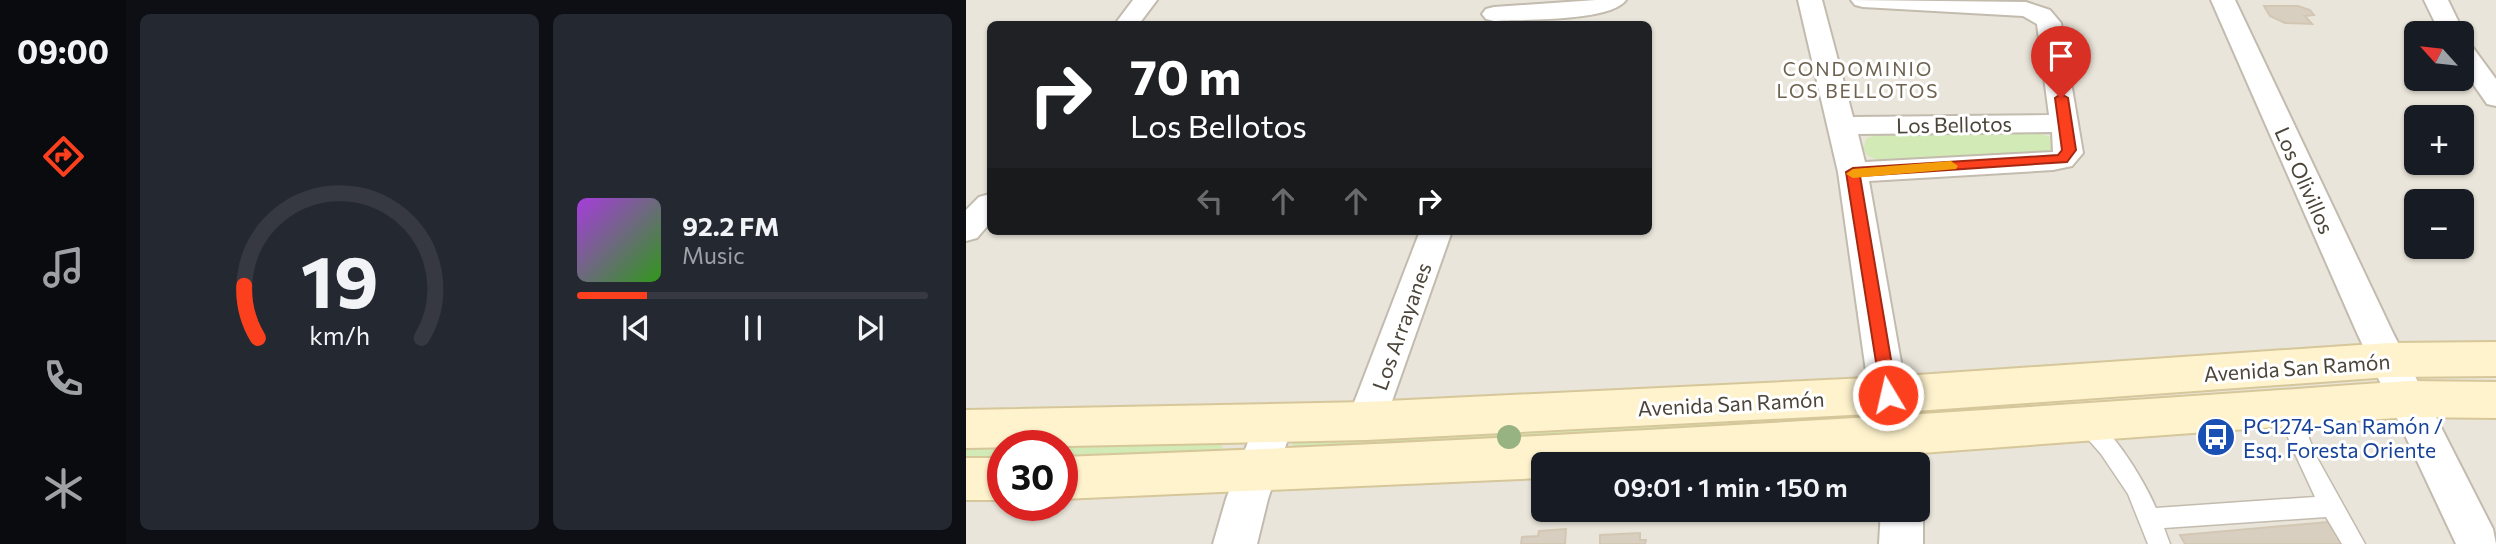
<!DOCTYPE html>
<meta charset="utf-8">
<style>
:root{--surface:#171b24;--page:#242831;--text:#f1f3f6;--muted:#9ea1a6;--line:#363941;--accent:#fc3f1d}
body{margin:0;font-family:Commissioner,sans-serif;background:var(--page);color:var(--text);height:100vh;display:flex;flex-direction:column;font-size:26px;white-space:nowrap}
*{box-sizing:border-box;margin:0}
p{font-size:23px;color:var(--muted)}
.icon{flex:none;width:38px;height:38px;fill:none;stroke:currentColor;stroke-width:2;stroke-linecap:round;stroke-linejoin:round}
.map{position:relative;flex:1;overflow:hidden}
.drawer{display:flex;flex-direction:column;gap:14px;padding:14px;background:#0d0f14;width:840px}
.drawer>*{flex:none}
.top-card{position:absolute;left:21px;top:21px;width:665px;height:214px;border-radius:10px;box-shadow:0 2px 5px #0004;background:#202124;color:#fff;overflow:hidden}
.needle{width:46px;rotate:297deg}
.tools{position:absolute;left:1438px;top:21px;display:grid;gap:14px}
.tools a{display:grid;place-items:center;width:70px;height:70px;border-radius:10px;background:var(--surface);box-shadow:0 2px 5px #0004;font-size:35px}
.speed{position:absolute;left:21px;top:430px;display:flex;gap:14px;font-size:35px;font-weight:700;text-align:center}
.speed>*{display:grid;place-content:center;width:91px;height:91px;border-radius:50%;background:var(--surface);box-shadow:0 2px 5px #0004;line-height:1}
.speed .limit{border:10px solid #d22;background:#fff;color:#111}
.pin{position:absolute;display:grid;place-items:center;width:60px;height:60px;color:#fff;margin:-72px -30px;border-radius:50% 50% 50% 0;rotate:-45deg;box-shadow:0 0 7px #0007}
.pin .icon{rotate:45deg}
.me{position:absolute;width:77px;margin:-38px;rotate:351deg;stroke-linejoin:round;filter:drop-shadow(0 0 5px #0008)}
.turn{display:flex;align-items:center;gap:24px;height:147px;padding:0 28px;font-size:32px}
.turn .icon{width:91px;height:91px;stroke-width:2.5}
.turn b{display:block;font-size:49px;line-height:60px}
.lanes{display:flex;align-items:center;height:66px;padding:0 28px;background:#0003;justify-content:center;gap:35px;direction:ltr}
.lanes .off{opacity:.35}
.drawer .card{flex:1;display:flex;flex-direction:column;justify-content:center;gap:10px;min-width:0;padding:0 24px;border-radius:10px;background:var(--page)}
.drawer .dial{align-items:center;gap:0}
.dial svg{height:182px;overflow:visible;fill:none;stroke:var(--line);stroke-width:7;stroke-linecap:round;text-anchor:middle}
.dial text{fill:var(--text);stroke:none}
.song{display:flex;align-items:center;gap:21px}
.cover{width:84px;height:84px;border-radius:10px;background:linear-gradient(135deg,hsl(280 70% 55%),hsl(110 70% 35%))}
.played{height:7px;border-radius:4px;background:linear-gradient(90deg,var(--accent) 20%,var(--line) 20%)}
.keys{display:flex;justify-content:space-around;direction:ltr}
.drawer .tiles{flex:1;display:grid;gap:14px;grid-template-columns:repeat(2,1fr)}
.trip{position:absolute;left:565px;top:452px;width:399px;height:70px;border-radius:10px;background:var(--surface);box-shadow:0 2px 5px #0004;font-weight:600;line-height:70px;text-align:center}
main{display:flex;flex:1;min-height:0}
.menu{display:flex;flex-direction:column;width:126px;justify-content:space-around;align-items:center;background:#090b0e;color:var(--muted)}
.menu .icon{width:49px;height:49px}
.menu .active{color:var(--accent)}
.menu b{font-size:32px;color:var(--text)}
.map>svg:first-child{display:block}
</style>
<main>
<nav class="menu">
<b>09:00</b>
<svg class="icon active" aria-label="directions" viewBox="0 0 24 24"><path d="M12 3l9 9-9 9-9-9zM9 14v-3h6M13 9l2 2-2 2"/></svg>
<svg class="icon" aria-label="music" viewBox="0 0 24 24"><path d="M9 18V5l10-2v13"/><circle cx="6" cy="18" r="3"/><circle cx="16" cy="16" r="3"/></svg>
<svg class="icon" aria-label="phone" viewBox="0 0 24 24"><path d="M5 4h4l2 5-3 2q2 4 5 5l2-3 5 2v4C11 20 4 13 5 4z"/></svg>
<svg class="icon" aria-label="climate" viewBox="0 0 24 24"><path d="M12 3v18M4 7l16 10M4 17L20 7"/></svg>
</nav>
<section class="drawer">
<div class="tiles">
<div class="card dial"><svg viewBox="0 0 100 80">
<path d="M14 69A42 42 0 1 1 86 69"/>
<path d="M14 69A42 42 0 0 1 8 46" stroke="#fc3f1d"/>
<text x="50" y="56" font-size="32" font-weight="700">19</text>
<text x="50" y="72" font-size="11">km/h</text>
</svg></div>
<div class="card">
<div class="song"><i class="cover"></i><div><b>92.2 FM</b><p>Music</p></div></div>
<div class="played"></div>
<div class="keys"><svg class="icon" aria-label="previous" viewBox="0 0 24 24"><path d="M18 5L8 12l10 7zM5 5v14"/></svg><svg class="icon" aria-label="pause" viewBox="0 0 24 24"><path d="M8 5v14M16 5v14"/></svg><svg class="icon" aria-label="next" viewBox="0 0 24 24"><path d="M6 5l10 7-10 7zM19 5v14"/></svg></div>
</div>
</div>
</section>
<div class="map">
<svg width="1530" height="544" viewBox="0 0 1530 544">
<rect width="100%" height="100%" fill="#f6f3ec"/>
<path fill="#eae5da" fill-rule="evenodd" d="M0,0h1530v544h-1530zM24,24h658v207h-658zM1451,33h45v46h-45zM1451,117h45v46h-45zM1451,201h45v46h-45zM37,446h59v60h-59zM578,464h374v45h-374z"/>
<g fill="#d2eab5">
<polygon points="1071,133 1085,137 1090,146 1078,154 917,162 902,156 897,148 901,138 913,134"/>
<polygon points="902,413 903,423 321,450 333,438"/>
<polygon points="250,442 257,446 254,451 96,460 96,446 37,446 37,461 0,461 0,446"/>
</g>
<g fill="#d8cfc1" stroke="#d3c7b4" stroke-width="2">
<polygon points="1298,6 1332,6 1344,10 1348,15 1339,16 1346,24 1319,23 1304,16"/>
<polygon points="1362,522 1376,544 1219,544 1214,535"/>
<polygon points="600,529 599,544 555,544 556,537 572,536 573,531"/>
<polygon points="674,533 674,540 680,540 679,544 634,544 634,535"/>
</g>
<g fill="none" stroke-linecap="round" stroke-linejoin="round">
<defs>
<path id="lane" d="M1322,400l7,2 21,54 49,88h-23l-16,-27 -162,11 6,16h-22l-20,-50 -27,-40 -27,-31 3,-6c26,-10 70,69 79,91l159,-11 -25,-54 -12,-35 3,-6z"/>
<g id="street">
<polygon points="167,0 191,0 173,24 149,24"/>
<path d="M630,0h30c-16,22 -104,19 -132,21l-8,-2 -4,-5 4,-5 8,-2z"/>
<path d="M832,0h24l31,117 196,-2 -12,-91 -14,-8 -160,-9 -8,-2 -4,-5 175,2 24,8 11,13 22,130 -11,13 -19,4 -184,11 50,283 -1,3v-3h-39l-41,-292zM1086,132l1,20 -188,10 -7,-28z"/>
<polygon points="1245,0 1269,0 1427,333 1527,529 1530,544 1490,544 1391,333"/>
<polygon points="1458,0 1482,0 1498,33 1496,36 1496,33 1474,33"/>
<polygon points="1496,43 1505,45 1530,79 1530,106 1521,104 1496,68"/>
<polygon points="24,194 24,223 11,238 0,241 0,210 13,197"/>
<polygon points="454,231 486,231 419,421 414,433 400,438 386,433 381,421"/>
<polygon points="308,407 322,412 327,424 302,499 291,544 247,544 260,499 289,424 294,412"/>
<polygon points="952,498 957,509 957,544 913,544 915,509 952,509"/>
</g>
<g id="secondary">
<polygon points="1530,342 1530,376 1423,377 922,413 400,440 0,448 0,410 400,402 922,377 1423,343"/>
<path d="M1443,381l87,1v36l-87,-1 -638,47h-227v14l-482,21v-42c450,-16 898,-44 1347,-76z"/>
<rect x="0" y="458" width="37" height="42"/>
</g>
</defs>
<use href="#lane" stroke="#c2bbae" stroke-width="3"/>
<use href="#street" stroke="#c2bbae" stroke-width="4"/>
<use href="#secondary" stroke="#d6c79b" stroke-width="4"/>
<use href="#lane" fill="#fff" fill-rule="evenodd"/>
<use href="#street" fill="#fff" fill-rule="evenodd"/>
<use href="#secondary" fill="#fff3cd" fill-rule="evenodd"/>
</g>
<circle fill="#97b381" cx="543" cy="437" r="12"/>
<polygon fill="#fc3f1d" stroke="#a42913" stroke-width="2" points="1095,94 1102,98 1110,150 1101,162 894,176 931,395 929,400 922,402 916,400 880,172 887,168 1092,155 1096,150 1089,98"/>
<polygon fill="#f59e0b" points="985,161 992,166 990,169 887,178 880,174 887,169"/>
<defs>
<symbol id="bus-disc" viewBox="-11 -11 22 22"><circle r="9.5" fill="#1a4fb4" stroke="#fff"/><path d="M-5-6H5V4H4V6H2V4H-2V6H-4V4H-5ZM-3.5-4V0h7V-4ZM-3.5 1.2v1.5H-2V1.2ZM2 1.2v1.5H3.5V1.2Z" fill="#fff"/></symbol>
</defs>
<g fill-rule="evenodd">
<use href="#bus-disc" x="1228" y="415" width="44" height="44"/>
</g>
<g text-anchor="middle" dominant-baseline="central" stroke-width="6" stroke-linejoin="round" paint-order="stroke">
<g font-size="19" letter-spacing="2" fill="#6e6250" stroke="#fff">
<text x="892" y="68">CONDOMINIO<tspan x="892" dy="22">LOS BELLOTOS</tspan></text>
</g>
<g font-size="21" fill="#4b4439" stroke="#fff">
<text transform="translate(988 124) rotate(-1)">Los Bellotos</text>
<text transform="translate(1339 180) rotate(66)">Los Olivillos</text>
<text transform="translate(435 326) rotate(-70)">Los Arrayanes</text>
<text transform="translate(1331 367) rotate(-4)">Avenida San Ramón</text>
<text transform="translate(765 403) rotate(-3)">Avenida San Ramón</text>
</g>
<g font-size="21" fill="#164399" stroke="#fff" text-anchor="start">
<text x="1277" y="425">PC1274-San Ramón /<tspan x="1277" dy="24">Esq. Foresta Oriente</tspan></text>
</g>
</g>
</svg>
<div class="tools">
<a><svg class="needle" viewBox="-14 -14 28 28"><path d="M0-13l5 13h-10z" fill="#e53935"/><path d="M0 13l5-13h-10z" fill="#9ea1a6"/></svg></a>
<a>+</a>
<a>−</a>
</div>
<div class="speed"><div class="limit">30</div></div>
<div class="pin" style="left:1095px;top:98px;background:#d93025"><svg class="icon" aria-label="arrive" viewBox="0 0 24 24"><path d="M6 21V4h12l-3 4 3 4H6"/></svg></div>
<svg class="me" style="left:922px;top:395px" viewBox="-20 -20 40 40"><circle r="17" fill="#fc3f1d" stroke="#fff" stroke-width="3"/><path d="M0-11L8 9 0 5-8 9z" fill="#fff"/></svg>
<div class="trip">09:01 · 1 min · 150 m</div>
<div class="top-card">
<div class="turn"><svg class="icon" aria-label="right" viewBox="0 0 24 24"><path d="M7 20v-9h11M14 6l5 5-5 5"/></svg><div><b>70 m</b>Los Bellotos</div></div>
<div class="lanes"><svg class="icon off" aria-label="left" viewBox="0 0 24 24"><path d="M17 20v-9H6M10 6l-5 5 5 5"/></svg><svg class="icon off" aria-label="ahead" viewBox="0 0 24 24"><path d="M12 20V5M6 11l6-6 6 6"/></svg><svg class="icon off" aria-label="ahead" viewBox="0 0 24 24"><path d="M12 20V5M6 11l6-6 6 6"/></svg><svg class="icon" aria-label="right" viewBox="0 0 24 24"><path d="M7 20v-9h11M14 6l5 5-5 5"/></svg></div>
</div>
</div>
</main>
